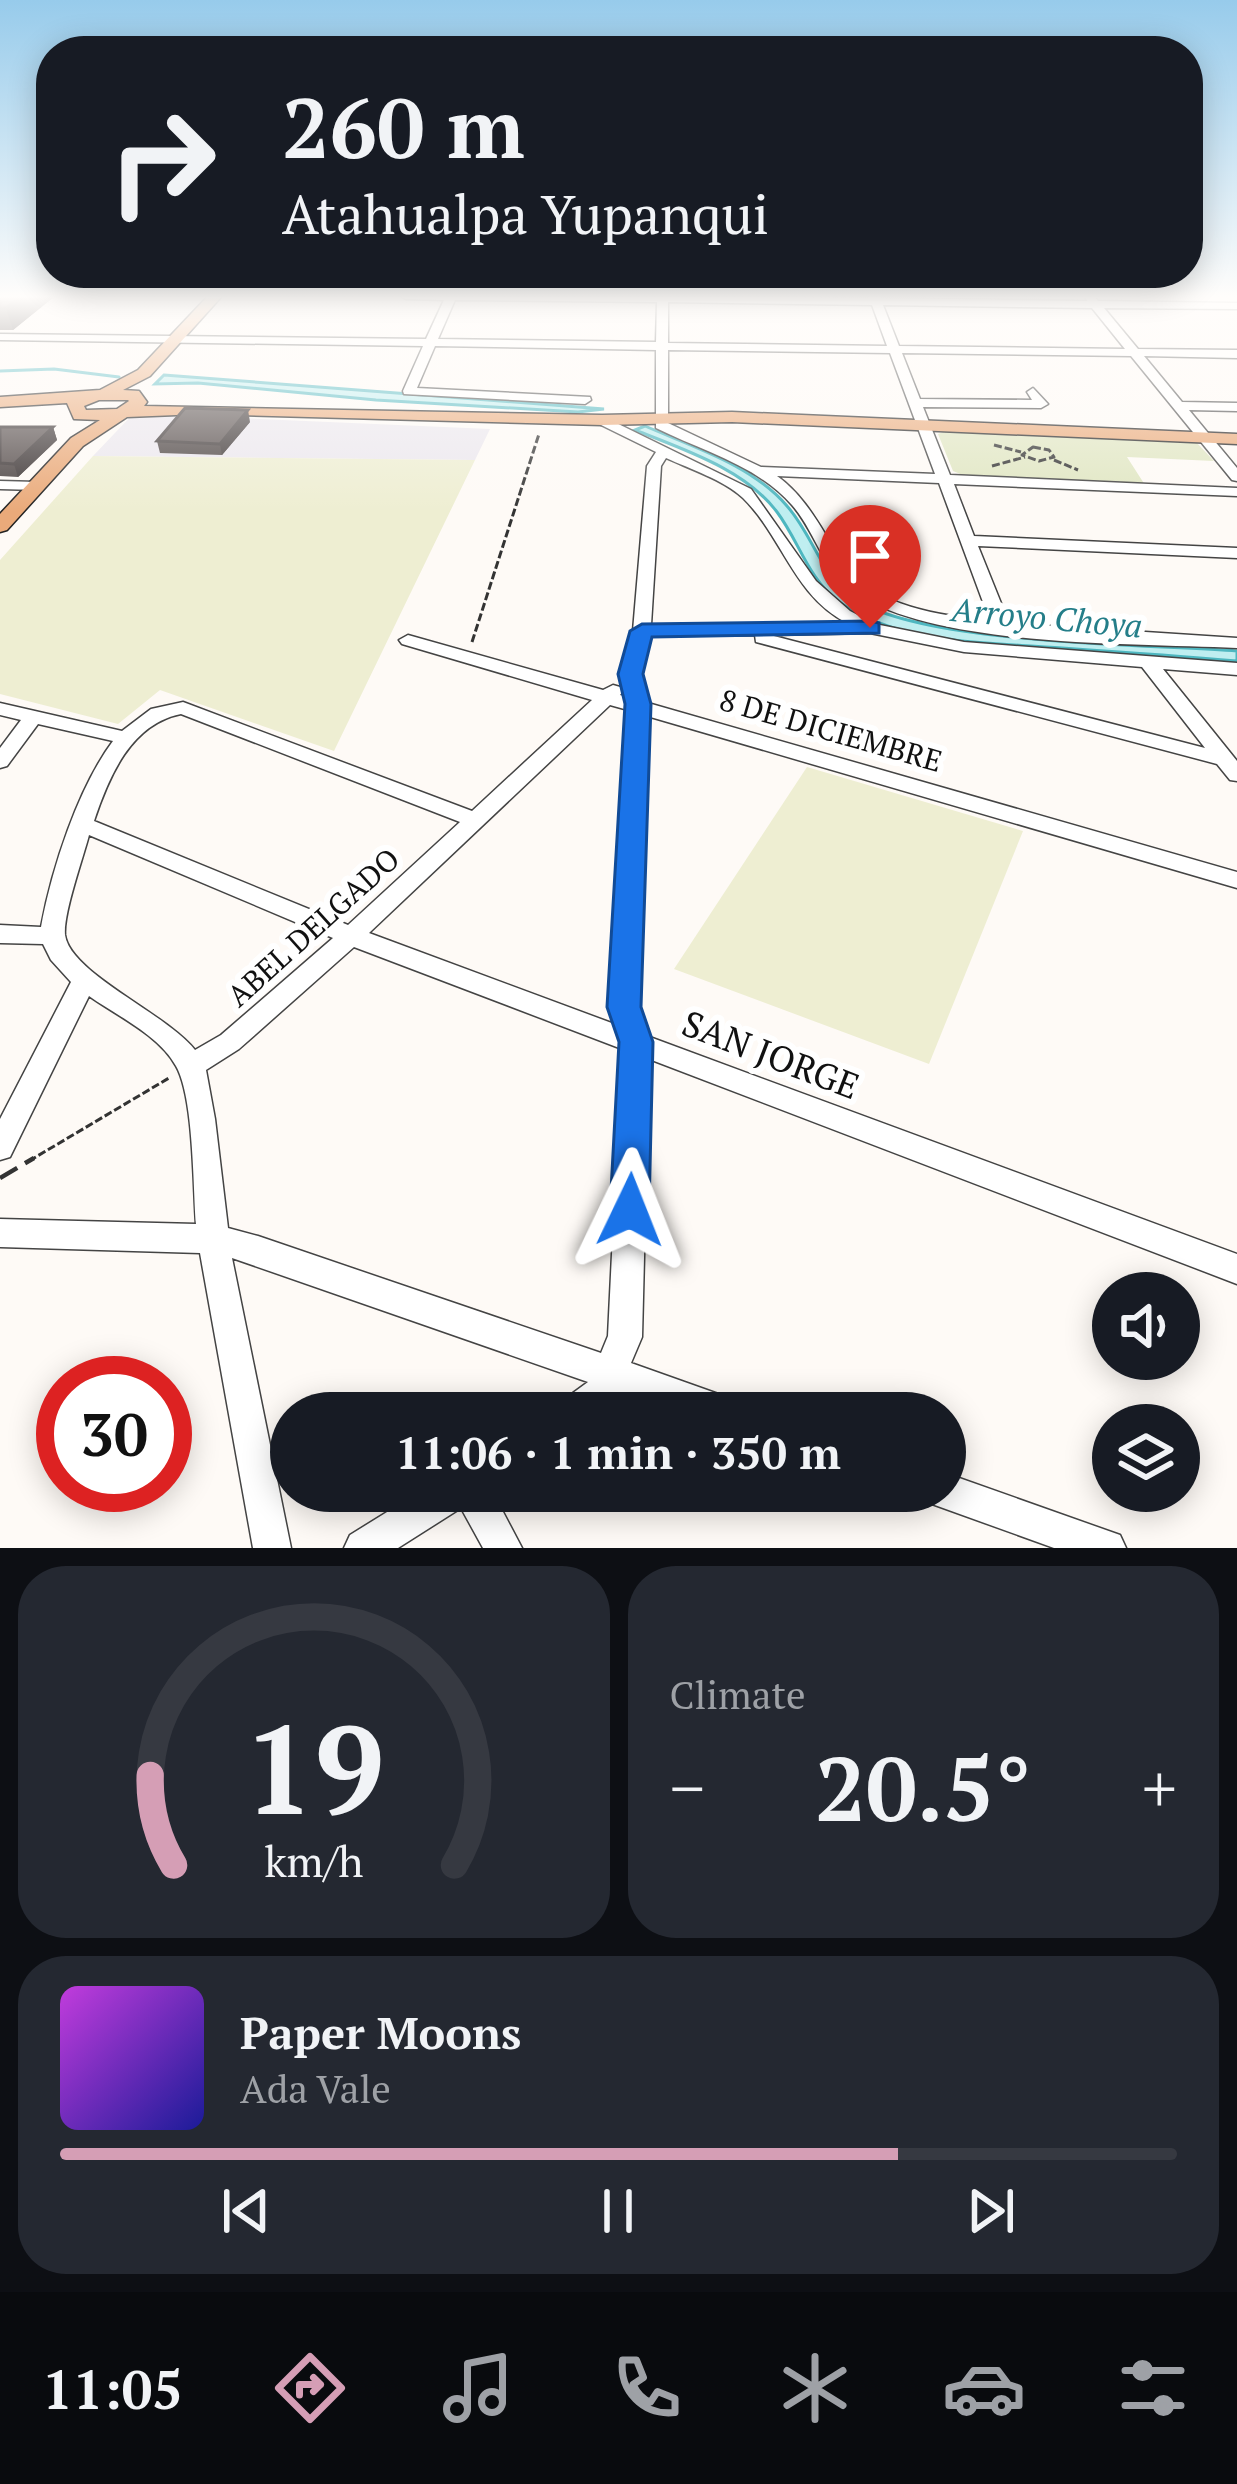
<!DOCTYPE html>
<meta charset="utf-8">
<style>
:root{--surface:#171b24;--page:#242831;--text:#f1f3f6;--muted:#9ea1a6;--line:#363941;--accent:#d59eb5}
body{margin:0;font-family:"PT Serif",serif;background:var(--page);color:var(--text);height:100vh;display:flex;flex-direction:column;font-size:45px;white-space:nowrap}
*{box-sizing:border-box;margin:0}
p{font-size:39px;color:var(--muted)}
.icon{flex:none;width:66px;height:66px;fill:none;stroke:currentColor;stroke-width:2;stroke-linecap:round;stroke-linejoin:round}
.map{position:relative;height:1548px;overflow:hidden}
.details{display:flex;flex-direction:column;gap:18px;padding:18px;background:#0d0f14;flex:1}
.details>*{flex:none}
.banner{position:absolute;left:36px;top:36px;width:1167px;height:252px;border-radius:48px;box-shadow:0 6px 30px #0003;background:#171b24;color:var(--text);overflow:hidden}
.controls{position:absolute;left:1092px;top:1272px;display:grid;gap:24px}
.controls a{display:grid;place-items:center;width:108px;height:108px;border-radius:50%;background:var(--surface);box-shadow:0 6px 30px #0003;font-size:60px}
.speed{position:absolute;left:36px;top:1356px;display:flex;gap:24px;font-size:60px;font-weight:700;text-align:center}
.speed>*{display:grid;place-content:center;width:156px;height:156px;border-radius:50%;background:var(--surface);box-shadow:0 6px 30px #0003;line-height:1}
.speed .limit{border:18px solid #d22;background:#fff;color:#111}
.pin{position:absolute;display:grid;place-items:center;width:102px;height:102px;color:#fff;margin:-123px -51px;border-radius:50% 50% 50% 0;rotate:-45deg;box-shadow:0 0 12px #0007}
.pin .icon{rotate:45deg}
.me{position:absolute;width:132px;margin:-66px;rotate:2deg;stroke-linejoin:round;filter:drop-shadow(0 0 9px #0008)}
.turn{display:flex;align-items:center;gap:42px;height:252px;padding:0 48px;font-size:54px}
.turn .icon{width:156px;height:156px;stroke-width:2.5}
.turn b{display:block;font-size:84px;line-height:102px}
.big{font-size:90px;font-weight:700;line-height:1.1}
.details .tile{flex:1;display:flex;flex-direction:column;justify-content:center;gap:18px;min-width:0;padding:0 42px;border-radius:48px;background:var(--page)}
.details .dial{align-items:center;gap:0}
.dial svg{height:312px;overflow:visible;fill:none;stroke:var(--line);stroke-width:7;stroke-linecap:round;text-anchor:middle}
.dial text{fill:var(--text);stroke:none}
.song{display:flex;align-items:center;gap:36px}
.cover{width:144px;height:144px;border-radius:18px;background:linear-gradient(135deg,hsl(290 70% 55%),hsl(240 70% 35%))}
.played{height:12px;border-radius:6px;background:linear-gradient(90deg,var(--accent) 75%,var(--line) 75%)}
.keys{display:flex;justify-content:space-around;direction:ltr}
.heat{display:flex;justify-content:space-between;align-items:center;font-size:66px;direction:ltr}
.details .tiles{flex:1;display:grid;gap:18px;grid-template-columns:1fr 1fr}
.tile:last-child{grid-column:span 2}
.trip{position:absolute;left:270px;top:1392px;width:696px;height:120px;border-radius:60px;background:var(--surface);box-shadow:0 6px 30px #0003;font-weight:700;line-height:120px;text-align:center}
.menu{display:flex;height:192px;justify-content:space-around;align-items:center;background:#090b0e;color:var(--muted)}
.menu .icon{width:84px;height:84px}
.menu .on{color:var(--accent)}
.menu b{font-size:54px;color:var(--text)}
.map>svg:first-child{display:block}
</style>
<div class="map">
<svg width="1237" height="1548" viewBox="0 0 1237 1548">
<rect width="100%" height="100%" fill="#fefaf6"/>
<polygon fill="#ebe7ee" points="144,412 191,416 490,429 475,460 93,456 134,413"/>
<polygon fill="#e0e6c2" points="949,430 1196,442 1214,461 1127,457 1145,485 968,477 953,471 938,434"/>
<g fill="#eeeed2">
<polygon points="93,456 475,460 334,751 160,690 118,724 0,694 0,560"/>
<polygon points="807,767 1023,831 929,1064 674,969"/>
</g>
<g fill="#bfeef0" stroke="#4eb7c0" stroke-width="3">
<polygon points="164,375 604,409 578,412 376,400 198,383 155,384"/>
<path d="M645,426c48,21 107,39 142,80 25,28 33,66 63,90 65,49 298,48 387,55v10c-58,-5 -116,-9 -175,-13 -72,-6 -160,-2 -223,-46 -31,-23 -40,-61 -62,-90 -32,-43 -95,-63 -142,-82z"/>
</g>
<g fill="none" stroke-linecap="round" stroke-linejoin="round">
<polyline stroke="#4eb7c0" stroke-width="3" points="0,371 54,369 119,377"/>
<defs>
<g id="minor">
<path d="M401,296l468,2v-2h10l1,2 207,3 -2,-5h9l4,5 139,2v6l-133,-1 34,41 99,1v8l-93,-2 38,46 55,1v8l-48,-1 48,58v13l-5,-1 -101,-124 -229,-3 18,46 112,1 -5,-8 6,-4 15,16 -7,4 -118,-1 27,68 287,13v8l-283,-12 20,52 263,12v10l-259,-12 31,77 228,15v10c-103,-5 -295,0 -381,-54 -32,-20 -40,-62 -64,-89 -35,-40 -90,-54 -136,-77v-78l-221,-4 -18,42 173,9 1,3 -6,4 -181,-10 -1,-3 20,-45 -423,-6v-6l426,5 18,-39 -38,-1zM455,300l202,2 -1,40 -218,-3zM668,302l204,3 15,41 -219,-3zM883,305l209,3 33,41 -226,-3zM668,350l222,3 45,121 -174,-7 -93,-44zM777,476l162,7 51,138c-49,-6 -114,-13 -145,-57 -23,-31 -35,-64 -68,-88z"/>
<path d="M602,416l149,73 65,92 34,30 25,13 89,18 273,21v12l-74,-6 74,92v20l-7,-1 -13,-16 -461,-122 -1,-7 -105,1 -10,38 8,29 589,169v16l-590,-172 -10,291 10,29 590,218v30l-588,-225 -7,278 -11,26 107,38 5,12h-66l-59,-21c-12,30 -33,21 -61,21l5,-12 26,-19 -356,-124 59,290h-38l-53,-295 -200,-6v-28l196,5c-3,-37 -2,-127 -20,-158 -17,-31 -59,-50 -87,-70l-79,161 -10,3v-41l71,-137 -20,-22 -8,-16 -43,-1v-18l41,2c11,-59 37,-139 72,-186l-75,-17 -31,42 -7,2v-20l21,-28 -21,-5v-12l122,28 29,-22 32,-7 289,109 120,-111 -190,-56 -3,-4 9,-5 195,55 10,-5 7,2 3,4 -3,4 7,2 -5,-23 11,-43 14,-165 9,-14 -59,-29v-6zM666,458c24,11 58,22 77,40 40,39 50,97 104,125l-196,2 10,-159zM870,633l94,19 178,15 63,81 -435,-113zM610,705l18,5 -17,297 6,18 -248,-92zM181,714l279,108 -112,103 -254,-104c15,-45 37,-97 87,-107zM89,835l244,103 -112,97 -26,15c-28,-36 -125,-77 -130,-115 -2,-21 18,-77 24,-100zM354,947l268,102 -14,287 -7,17 -343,-117 -30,-8 -13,-109 -9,-49 33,-21z"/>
<polygon points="0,481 37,482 44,486 37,490 0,489"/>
<polygon points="945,1473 1120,1535 1126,1548 1054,1548 932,1504 927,1491 945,1491"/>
<polygon points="421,1491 492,1491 522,1548 483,1548 461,1508 398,1548 344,1548 350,1535"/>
</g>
<path id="major" d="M208,296h14l-72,80 -27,14 16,1 8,11 -3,4 458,9 130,-3 505,22v10l-505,-22 -130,3 -400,-11 -75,3 -44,29 -76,84 -7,2v-18l71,-76 29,-18 -26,-1 -7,-16 -67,4v-10l100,-7 38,-20zM99,400h29l1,1 -12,8 -31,1 -2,-4z"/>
</defs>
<use href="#minor" stroke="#444" stroke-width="3"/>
<use href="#major" stroke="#222" stroke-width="3"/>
<g stroke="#333" stroke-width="3" stroke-dasharray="8 3" stroke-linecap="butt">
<polyline points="994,445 1021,452"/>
<polygon points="1033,447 1049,450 1054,457 1039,461 1022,455"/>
<polyline points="1054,460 1078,470"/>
<polyline points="992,466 1025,457"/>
<polyline points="472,642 539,434"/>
<polyline points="29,1161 169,1078"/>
</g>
<polyline stroke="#333" stroke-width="4.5" stroke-dasharray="20 9" stroke-linecap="butt" points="0,1178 34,1158"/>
<use href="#minor" fill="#fff" fill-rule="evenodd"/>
<use href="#major" fill="#eaaa7a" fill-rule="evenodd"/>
</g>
<g fill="#4c4443">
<polygon points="0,296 55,296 13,330 0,330"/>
<polygon points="250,422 222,455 160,453 157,441"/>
<polygon points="0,427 53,427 57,440 18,477 0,476"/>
</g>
<g fill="#3e3737">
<polygon points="22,296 55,296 13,330 6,308"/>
<polygon points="248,410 250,422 222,455 220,444"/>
<polygon points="53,427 57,440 18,477 14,464"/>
</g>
<g fill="#584f4e" stroke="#3e3737" stroke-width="3">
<polygon points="0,296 22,296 6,308 0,308"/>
<polygon points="185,408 248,410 220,444 157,441"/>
<polygon points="0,427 53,427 14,464 0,463"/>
</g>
<linearGradient id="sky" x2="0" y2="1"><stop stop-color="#97cbeb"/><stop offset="0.58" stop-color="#fffdfb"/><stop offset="1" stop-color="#fffdfb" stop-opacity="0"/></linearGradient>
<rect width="1237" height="512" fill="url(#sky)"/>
<polygon fill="#1a73e8" stroke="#114b97" stroke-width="3" points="870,621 879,623 879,633 652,637 643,674 651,704 641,1007 653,1042 649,1210 644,1223 630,1228 616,1223 610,1210 619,1042 607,1007 625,704 618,674 630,631 642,624"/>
<g text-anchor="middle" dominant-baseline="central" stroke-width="12" stroke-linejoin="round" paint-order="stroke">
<g font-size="30" fill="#111" stroke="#fff">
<text transform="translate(831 730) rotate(16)">8 DE DICIEMBRE</text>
<text transform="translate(313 927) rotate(-42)">ABEL DELGADO</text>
</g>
<g font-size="33" font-style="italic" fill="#247e89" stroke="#fff">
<text transform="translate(1047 617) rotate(5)">Arroyo Choya</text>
</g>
<g font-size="36" fill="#111" stroke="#fff">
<text transform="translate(771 1054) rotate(21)">SAN JORGE</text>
</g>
</g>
</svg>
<div class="controls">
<a><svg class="icon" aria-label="sound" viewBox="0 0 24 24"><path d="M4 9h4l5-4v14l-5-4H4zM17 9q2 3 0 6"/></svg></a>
<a><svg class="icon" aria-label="layers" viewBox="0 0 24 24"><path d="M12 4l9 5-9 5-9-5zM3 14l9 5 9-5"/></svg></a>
</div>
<div class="speed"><div class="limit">30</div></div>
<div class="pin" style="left:870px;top:628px;background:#d93025"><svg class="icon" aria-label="arrive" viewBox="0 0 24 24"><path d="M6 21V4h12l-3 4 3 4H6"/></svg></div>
<svg class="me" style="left:630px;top:1210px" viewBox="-20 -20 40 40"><path d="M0-17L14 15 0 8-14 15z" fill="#1a73e8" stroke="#fff" stroke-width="4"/></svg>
<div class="trip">11:06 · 1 min · 350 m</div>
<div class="banner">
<div class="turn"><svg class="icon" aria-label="right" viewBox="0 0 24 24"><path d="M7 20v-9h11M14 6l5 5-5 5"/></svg><div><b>260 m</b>Atahualpa Yupanqui</div></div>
</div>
</div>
<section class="details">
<div class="tiles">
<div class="tile dial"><svg viewBox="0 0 100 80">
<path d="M14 69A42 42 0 1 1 86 69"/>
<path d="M14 69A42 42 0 0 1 8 46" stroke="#d59eb5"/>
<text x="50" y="56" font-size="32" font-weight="700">19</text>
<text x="50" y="72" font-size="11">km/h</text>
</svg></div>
<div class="tile"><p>Climate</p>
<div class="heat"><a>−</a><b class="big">20.5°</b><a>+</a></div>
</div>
<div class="tile">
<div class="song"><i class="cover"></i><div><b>Paper Moons</b><p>Ada Vale</p></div></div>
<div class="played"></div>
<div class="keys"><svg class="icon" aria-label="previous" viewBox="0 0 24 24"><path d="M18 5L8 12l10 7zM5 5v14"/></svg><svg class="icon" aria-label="pause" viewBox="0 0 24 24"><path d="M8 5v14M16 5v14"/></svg><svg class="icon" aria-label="next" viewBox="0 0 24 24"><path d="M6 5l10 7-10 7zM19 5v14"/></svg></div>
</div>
</div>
</section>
<nav class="menu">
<b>11:05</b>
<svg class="icon on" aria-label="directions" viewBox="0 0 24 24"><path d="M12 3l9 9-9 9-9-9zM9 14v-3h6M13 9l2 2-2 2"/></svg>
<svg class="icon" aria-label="music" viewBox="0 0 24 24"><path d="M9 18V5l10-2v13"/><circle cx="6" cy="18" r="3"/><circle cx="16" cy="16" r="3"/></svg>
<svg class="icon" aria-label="phone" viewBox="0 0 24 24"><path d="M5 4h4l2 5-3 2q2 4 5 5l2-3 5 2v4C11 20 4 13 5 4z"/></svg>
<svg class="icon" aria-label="climate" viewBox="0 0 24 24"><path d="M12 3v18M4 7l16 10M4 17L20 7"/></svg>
<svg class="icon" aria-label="car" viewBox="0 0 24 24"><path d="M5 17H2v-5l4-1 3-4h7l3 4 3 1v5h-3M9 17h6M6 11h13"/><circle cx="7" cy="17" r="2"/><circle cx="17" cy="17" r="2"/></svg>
<svg class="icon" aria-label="filters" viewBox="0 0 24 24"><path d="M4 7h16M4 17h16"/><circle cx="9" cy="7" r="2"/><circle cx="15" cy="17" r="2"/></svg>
</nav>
